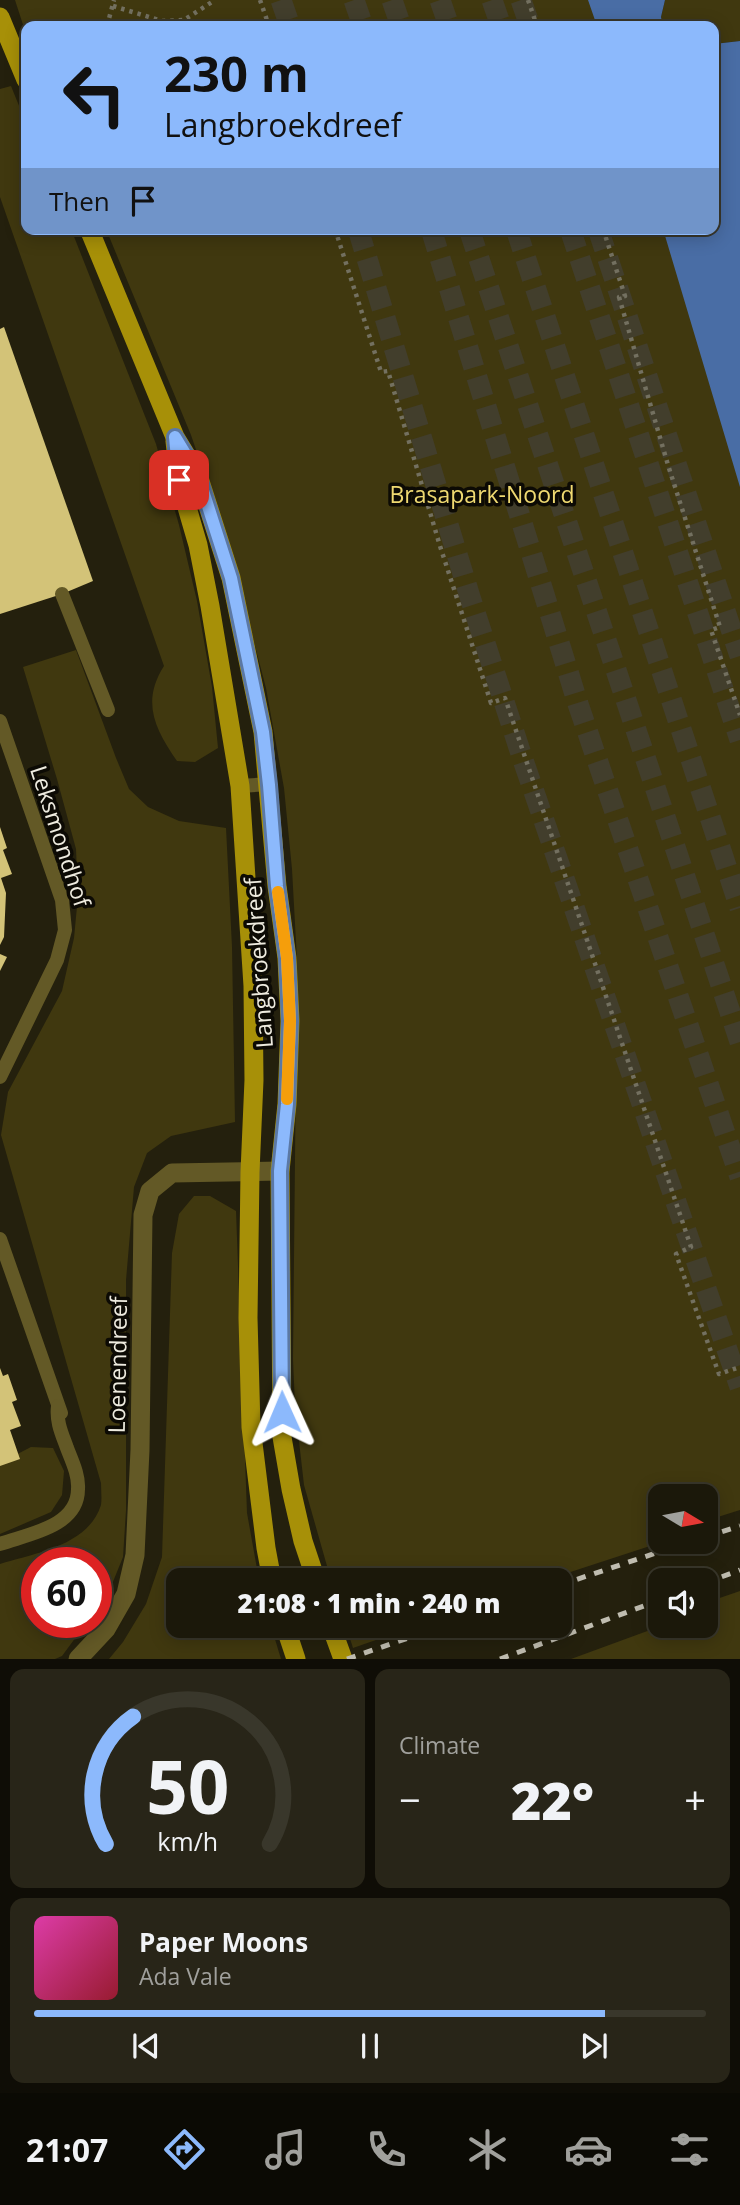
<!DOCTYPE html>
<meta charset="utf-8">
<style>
:root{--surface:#1b180a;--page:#282518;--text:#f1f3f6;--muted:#a0a09c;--line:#39372b;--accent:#8cb9fc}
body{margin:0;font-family:"Open Sans",sans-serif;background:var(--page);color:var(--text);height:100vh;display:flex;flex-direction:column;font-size:26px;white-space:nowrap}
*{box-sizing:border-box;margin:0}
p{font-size:23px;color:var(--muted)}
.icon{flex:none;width:38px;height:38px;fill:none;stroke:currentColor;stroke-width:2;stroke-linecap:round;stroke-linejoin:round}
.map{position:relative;height:1659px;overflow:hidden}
.details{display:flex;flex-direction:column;gap:10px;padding:10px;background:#0f0d06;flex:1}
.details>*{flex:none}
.banner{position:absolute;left:21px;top:21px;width:698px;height:214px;border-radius:14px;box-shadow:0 4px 18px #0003,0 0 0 2px var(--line);background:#8cb9fc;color:#111;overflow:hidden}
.needle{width:46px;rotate:100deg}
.tools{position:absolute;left:648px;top:1484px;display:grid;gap:14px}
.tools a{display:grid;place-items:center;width:70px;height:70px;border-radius:14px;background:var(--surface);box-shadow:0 4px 18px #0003,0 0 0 2px var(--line);font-size:35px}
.speed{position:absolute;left:21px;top:1547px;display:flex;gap:14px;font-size:35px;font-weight:700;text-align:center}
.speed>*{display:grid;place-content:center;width:91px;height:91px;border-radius:50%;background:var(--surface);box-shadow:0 4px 18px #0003,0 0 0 2px var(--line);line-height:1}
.speed .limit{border:10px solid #d22;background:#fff;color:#111}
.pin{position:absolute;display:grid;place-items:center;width:60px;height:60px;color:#fff;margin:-30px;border-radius:14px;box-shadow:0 4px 10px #0006}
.me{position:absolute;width:77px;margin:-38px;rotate:359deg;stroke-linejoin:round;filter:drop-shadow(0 0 5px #0008)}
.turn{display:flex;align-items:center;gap:24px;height:147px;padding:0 28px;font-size:32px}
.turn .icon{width:91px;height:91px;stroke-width:2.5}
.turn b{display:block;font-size:49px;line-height:60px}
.then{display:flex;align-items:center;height:66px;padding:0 28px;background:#0003;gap:14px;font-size:26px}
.big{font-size:52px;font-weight:800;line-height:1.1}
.details .tile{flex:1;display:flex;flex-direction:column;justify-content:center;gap:10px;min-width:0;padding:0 24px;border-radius:14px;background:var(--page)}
.details .dial{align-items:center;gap:0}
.dial svg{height:182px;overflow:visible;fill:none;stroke:var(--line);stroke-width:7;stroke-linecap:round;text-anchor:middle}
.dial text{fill:var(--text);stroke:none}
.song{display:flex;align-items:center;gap:21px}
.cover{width:84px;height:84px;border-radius:10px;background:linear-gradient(135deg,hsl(320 70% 55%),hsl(350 70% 35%))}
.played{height:7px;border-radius:4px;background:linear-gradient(90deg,var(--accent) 85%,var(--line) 85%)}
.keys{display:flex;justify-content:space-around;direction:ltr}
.heat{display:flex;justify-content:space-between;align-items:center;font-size:38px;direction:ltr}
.details .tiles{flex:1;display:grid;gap:10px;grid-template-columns:1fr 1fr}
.tile:last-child{grid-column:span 2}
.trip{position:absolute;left:166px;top:1568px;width:406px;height:70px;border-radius:14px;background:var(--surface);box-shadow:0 4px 18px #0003,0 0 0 2px var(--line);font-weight:800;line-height:70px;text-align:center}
.tabs{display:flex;height:112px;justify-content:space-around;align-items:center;background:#0b0a04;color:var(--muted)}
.tabs .icon{width:49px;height:49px}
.tabs .selected{color:var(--accent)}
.tabs b{font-size:32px;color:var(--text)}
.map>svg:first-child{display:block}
</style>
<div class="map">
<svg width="740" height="1659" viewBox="0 0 740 1659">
<rect width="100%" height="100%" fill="#24200d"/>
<g fill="#40380f">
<polygon points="15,0 600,0 603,26 26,26 26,34"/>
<polygon points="665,0 740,0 740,41 714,44 714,26 663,26 661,17"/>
<path d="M11,86l15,37v106h45l85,215 23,81 18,76 15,86 6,61 -23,14 -18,-1c-22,-32 -36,-59 -13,-95l-164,-469v-108z"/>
<polygon points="106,229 668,229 740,453 740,1510 705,1521 705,1496 660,1496 660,1535 650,1546 546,1580 331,1580 304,1485 295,1406 293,1359 297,960 292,869 284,788 266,688 229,546 191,435"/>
<path d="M76,650l40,108 13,31 19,18 31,14 47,7 6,119 3,175 -64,14 -24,17 -13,34 -8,93v230l-3,47 -15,37 -12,16v-47h-59v59h50l-25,34 -7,3h-55v-95c35,-11 88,-18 101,-59 1,-7 0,-15 0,-22l-100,-348 7,-43 54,-101 12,-53 4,-42 -2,-47 -19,-70 -34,-112z"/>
<polygon points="194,1196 210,1196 236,1211 247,1513 259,1580 178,1580 178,1626 271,1626 281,1659 109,1659 123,1642 146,1604 162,1557 172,1253 179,1214"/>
<polygon points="31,1447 53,1448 64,1471 62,1495 51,1512 0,1534 0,1463"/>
<polygon points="740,1591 740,1659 571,1659 661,1626 705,1626 705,1603"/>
<polygon points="346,1626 416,1626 353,1648"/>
</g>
<g fill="#496da5">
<polygon points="588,0 665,0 661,17 663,26 597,26"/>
<polygon points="740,41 740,487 663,229 714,229 714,44"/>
</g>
<g fill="#d3c378">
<polygon points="4,327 93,581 62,594 0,614 0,329"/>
<polygon points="0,827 7,848 3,850 12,874 1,878 6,893 4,937 0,945"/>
<polygon points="0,954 7,957 0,971"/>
<polygon points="0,1368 3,1376 8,1374 17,1400 12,1402 21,1426 10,1430 20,1459 0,1466"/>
</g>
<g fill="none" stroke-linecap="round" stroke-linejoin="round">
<g stroke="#423e2c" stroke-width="21" stroke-dasharray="21 10" stroke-linecap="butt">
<polyline points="281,0 290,26"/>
<polyline points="354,0 363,26"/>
<polyline points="392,0 401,26"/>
<polyline points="440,0 449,26"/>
<polyline points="492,0 501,26"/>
<polyline points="521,0 530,26"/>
<polyline points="358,229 470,597 523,760 740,1387"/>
<polyline points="431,229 578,704 740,1177"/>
<polyline points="469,229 740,1042"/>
<polyline points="516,229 740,908"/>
<polyline points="570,229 740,740"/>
<polyline points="598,229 740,656"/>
</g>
<g stroke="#737060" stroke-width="4.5" stroke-dasharray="3.5 5" stroke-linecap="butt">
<polyline points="260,0 269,26"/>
<polyline points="528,0 537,26"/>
<polyline points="113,6 162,21 184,20 215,0"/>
<polyline points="107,26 114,0"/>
<polyline points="335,229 381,372 388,371 440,546 491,703 505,698 691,1247 676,1254 719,1374 740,1367"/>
<polyline points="603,229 625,296 619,297 668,465 720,627 711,630 740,715"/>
</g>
<g stroke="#635926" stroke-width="14">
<polyline points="62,594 108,710"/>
<polyline points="0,721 62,900 65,930 57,960 0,1077"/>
<polyline points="240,786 269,784"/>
<polyline points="0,1239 61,1413"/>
<path d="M0,1544c28,-10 78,-17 78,-55 1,-14 -6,-28 -11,-41 -5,-14 -11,-26 -9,-42"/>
</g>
<polyline stroke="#635926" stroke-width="19" points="78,1659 106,1629 126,1594 135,1555 140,1450 143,1215 150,1191 172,1173 280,1171"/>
<g stroke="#a79008" stroke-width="19">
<polyline points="89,229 175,437 198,475 231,578 263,732 277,886 287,958 290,1021 287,1104 280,1171 282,1437 291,1489 303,1541 316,1580"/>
<polyline points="175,441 179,480 198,545 210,606 240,786 253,986 254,1080 250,1172 248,1318 251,1427 266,1548 272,1580"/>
<polyline points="285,1626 296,1659"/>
<polyline points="331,1626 343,1659"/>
</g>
<g stroke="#c0bdb0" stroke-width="5" stroke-dasharray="9 9" stroke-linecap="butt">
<polyline points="705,1537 740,1526"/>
<polyline points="705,1583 740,1570"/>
<polyline points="560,1585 689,1542"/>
<polyline points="347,1659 443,1626"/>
<polyline points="500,1659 660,1600"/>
</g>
<polyline stroke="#a79008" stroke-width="19" points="0,17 26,80"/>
</g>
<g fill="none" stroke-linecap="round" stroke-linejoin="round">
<defs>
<polyline id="route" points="179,480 175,437 198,475 231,578 263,732 269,785 277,886 287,958 290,1021 287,1104 280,1171 282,1412"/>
</defs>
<use href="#route" stroke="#5b78a4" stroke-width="18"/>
<use href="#route" stroke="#8cb9fc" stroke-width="12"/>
<polyline stroke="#f59e0b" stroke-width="12" points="278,892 287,958 290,1021 287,1099"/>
</g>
<g text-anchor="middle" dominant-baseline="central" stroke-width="7" stroke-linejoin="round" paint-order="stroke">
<g font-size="23" fill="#efd971" stroke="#0c0a04">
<text x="482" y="494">Brasapark-Noord</text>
</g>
<g font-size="23" fill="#eeebdf" stroke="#0c0a04">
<text transform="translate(61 836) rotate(72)">Leksmondhof</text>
<text transform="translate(258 963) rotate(-94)">Langbroekdreef</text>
<text transform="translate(117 1365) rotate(-89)">Loenendreef</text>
</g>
</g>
</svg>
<div class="tools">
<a><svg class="needle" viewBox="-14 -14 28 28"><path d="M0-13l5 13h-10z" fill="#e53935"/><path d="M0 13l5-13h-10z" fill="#a0a09c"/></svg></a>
<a><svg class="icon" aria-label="sound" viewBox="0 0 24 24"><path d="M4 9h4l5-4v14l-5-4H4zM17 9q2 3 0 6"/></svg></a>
</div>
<div class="speed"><div class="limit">60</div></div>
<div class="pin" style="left:179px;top:480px;background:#d93025"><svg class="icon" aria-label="arrive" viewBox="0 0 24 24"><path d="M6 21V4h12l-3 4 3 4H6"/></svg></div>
<svg class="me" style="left:282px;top:1412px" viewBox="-20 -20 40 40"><path d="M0-17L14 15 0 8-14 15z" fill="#8cb9fc" stroke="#fff" stroke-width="4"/></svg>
<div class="trip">21:08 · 1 min · 240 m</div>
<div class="banner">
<div class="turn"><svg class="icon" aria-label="left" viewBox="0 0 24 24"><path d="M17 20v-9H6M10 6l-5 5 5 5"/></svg><div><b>230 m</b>Langbroekdreef</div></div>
<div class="then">Then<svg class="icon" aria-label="arrive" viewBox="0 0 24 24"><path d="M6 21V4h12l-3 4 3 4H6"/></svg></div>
</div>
</div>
<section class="details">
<div class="tiles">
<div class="tile dial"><svg viewBox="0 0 100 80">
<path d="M14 69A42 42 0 1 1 86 69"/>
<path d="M14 69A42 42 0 0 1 26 13" stroke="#8cb9fc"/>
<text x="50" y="56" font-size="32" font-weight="700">50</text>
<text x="50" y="72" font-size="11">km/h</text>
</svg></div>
<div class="tile"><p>Climate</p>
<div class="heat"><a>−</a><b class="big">22°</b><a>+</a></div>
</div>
<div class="tile">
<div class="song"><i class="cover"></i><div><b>Paper Moons</b><p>Ada Vale</p></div></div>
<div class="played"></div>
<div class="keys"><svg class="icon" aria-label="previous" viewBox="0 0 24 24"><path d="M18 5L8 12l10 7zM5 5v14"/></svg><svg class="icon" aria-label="pause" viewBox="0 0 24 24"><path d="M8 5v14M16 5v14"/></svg><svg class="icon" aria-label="next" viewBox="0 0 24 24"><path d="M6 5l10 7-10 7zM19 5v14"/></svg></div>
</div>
</div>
</section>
<nav class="tabs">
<b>21:07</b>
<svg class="icon selected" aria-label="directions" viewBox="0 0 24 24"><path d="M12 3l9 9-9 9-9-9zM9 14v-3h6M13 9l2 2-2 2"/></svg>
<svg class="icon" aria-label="music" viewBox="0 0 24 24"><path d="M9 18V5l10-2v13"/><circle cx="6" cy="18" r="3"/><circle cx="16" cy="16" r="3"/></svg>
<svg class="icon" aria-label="phone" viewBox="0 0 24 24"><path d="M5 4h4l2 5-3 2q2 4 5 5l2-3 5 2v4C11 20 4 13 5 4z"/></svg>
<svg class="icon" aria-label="climate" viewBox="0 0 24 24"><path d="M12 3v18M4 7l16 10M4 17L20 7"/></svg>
<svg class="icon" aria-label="car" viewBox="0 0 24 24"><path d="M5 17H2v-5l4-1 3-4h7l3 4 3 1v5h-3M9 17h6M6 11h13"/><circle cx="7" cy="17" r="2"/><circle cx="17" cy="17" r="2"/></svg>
<svg class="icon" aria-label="filters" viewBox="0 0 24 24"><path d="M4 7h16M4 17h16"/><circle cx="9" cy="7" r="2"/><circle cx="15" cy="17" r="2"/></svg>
</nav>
